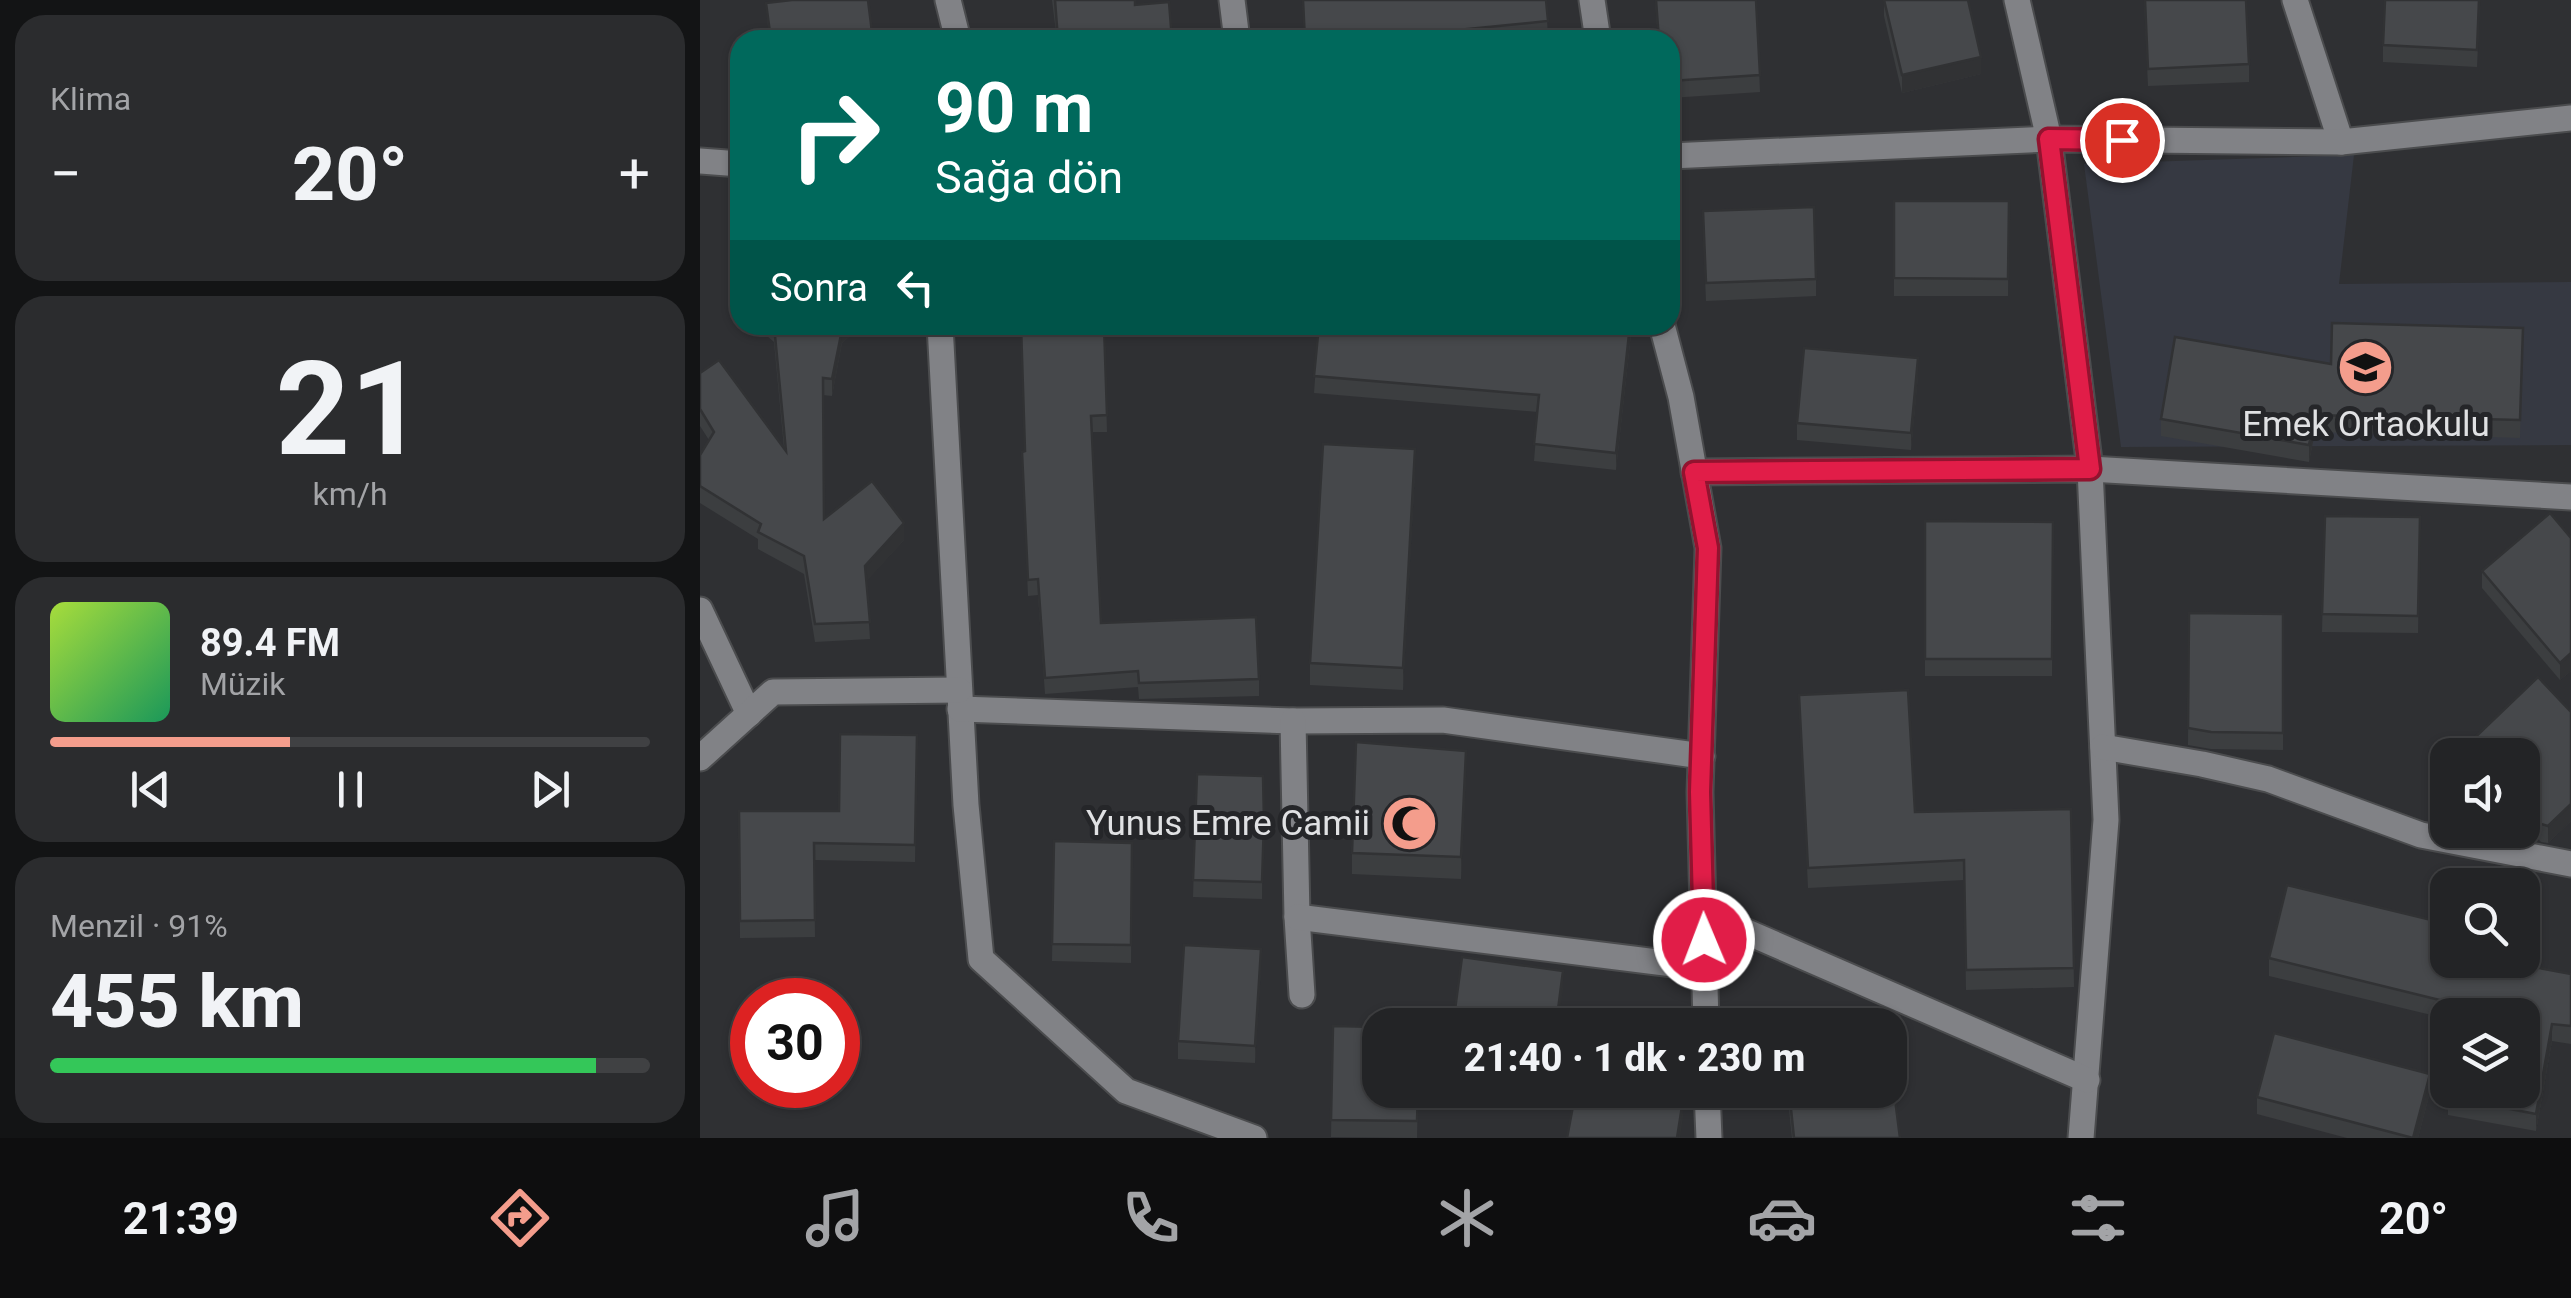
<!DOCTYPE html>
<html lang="tr">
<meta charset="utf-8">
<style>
:root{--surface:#232426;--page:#2b2c2e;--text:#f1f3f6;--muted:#a3a4a7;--line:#404143;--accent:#f49d8c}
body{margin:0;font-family:Roboto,sans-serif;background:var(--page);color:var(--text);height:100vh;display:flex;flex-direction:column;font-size:38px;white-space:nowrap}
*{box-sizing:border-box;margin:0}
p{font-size:32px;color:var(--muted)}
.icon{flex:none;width:55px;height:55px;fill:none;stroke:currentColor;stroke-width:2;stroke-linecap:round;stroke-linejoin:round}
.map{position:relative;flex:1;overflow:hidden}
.drawer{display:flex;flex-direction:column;gap:15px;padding:15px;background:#131415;width:700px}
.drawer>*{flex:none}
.hud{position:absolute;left:30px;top:30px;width:950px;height:305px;border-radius:30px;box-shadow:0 2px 8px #0004,0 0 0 2px var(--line);background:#00695c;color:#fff;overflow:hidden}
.controls{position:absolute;left:1730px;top:738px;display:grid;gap:20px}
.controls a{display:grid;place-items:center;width:110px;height:110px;border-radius:20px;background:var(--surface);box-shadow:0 2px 8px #0004,0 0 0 2px var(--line);font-size:50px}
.speed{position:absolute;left:30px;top:978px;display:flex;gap:20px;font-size:50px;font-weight:700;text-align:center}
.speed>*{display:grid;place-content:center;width:130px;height:130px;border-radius:50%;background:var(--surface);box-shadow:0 2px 8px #0004,0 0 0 2px var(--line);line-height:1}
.speed .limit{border:15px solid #d22;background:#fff;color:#111}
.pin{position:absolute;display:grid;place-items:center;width:85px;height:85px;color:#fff;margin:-42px;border:5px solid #fff;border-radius:50%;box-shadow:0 2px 10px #0007}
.me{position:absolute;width:110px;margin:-55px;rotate:359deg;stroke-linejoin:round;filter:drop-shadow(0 0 8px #0008)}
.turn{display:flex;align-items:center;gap:35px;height:210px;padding:0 40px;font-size:45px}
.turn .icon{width:130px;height:130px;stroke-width:2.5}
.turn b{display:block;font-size:70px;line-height:85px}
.then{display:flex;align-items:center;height:95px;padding:0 40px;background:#0003;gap:20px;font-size:38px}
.big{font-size:75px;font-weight:800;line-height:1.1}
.drawer .tile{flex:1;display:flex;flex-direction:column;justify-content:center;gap:15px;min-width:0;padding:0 35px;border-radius:30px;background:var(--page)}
.drawer .dial{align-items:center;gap:0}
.dial b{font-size:130px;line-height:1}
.song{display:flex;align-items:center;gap:30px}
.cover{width:120px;height:120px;border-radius:15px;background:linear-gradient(135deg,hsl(80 70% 55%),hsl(150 70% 35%))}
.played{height:10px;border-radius:5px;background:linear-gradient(90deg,var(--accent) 40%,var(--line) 40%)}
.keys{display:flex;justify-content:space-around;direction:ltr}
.heat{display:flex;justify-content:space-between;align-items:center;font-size:55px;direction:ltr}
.charge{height:15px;border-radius:8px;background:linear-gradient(90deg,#34c759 91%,var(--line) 0)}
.trip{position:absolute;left:662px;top:1008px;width:545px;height:100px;border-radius:30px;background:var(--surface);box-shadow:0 2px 8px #0004,0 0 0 2px var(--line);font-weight:800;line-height:100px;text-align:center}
.menu{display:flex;height:160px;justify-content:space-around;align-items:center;background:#0e0e0f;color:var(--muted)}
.menu .icon{width:70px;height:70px}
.menu .on{color:var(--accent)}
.menu b{font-size:45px;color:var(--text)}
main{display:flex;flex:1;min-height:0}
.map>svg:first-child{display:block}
</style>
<main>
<section class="drawer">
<div class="tile"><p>Klima</p>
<div class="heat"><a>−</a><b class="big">20°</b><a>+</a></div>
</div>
<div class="tile dial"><b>21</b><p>km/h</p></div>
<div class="tile">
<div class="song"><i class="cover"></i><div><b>89.4 FM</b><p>Müzik</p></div></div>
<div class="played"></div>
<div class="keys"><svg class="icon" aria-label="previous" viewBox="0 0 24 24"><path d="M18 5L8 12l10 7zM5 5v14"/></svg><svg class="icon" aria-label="pause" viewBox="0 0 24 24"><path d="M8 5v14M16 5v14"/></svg><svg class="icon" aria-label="next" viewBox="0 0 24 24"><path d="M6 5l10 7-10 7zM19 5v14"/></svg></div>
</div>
<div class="tile"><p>Menzil · 91%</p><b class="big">455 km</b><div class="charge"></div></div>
</section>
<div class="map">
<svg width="1871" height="1138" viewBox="0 0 1871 1138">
<rect width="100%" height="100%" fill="#2f3033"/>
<polygon fill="#363942" points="1654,155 1639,284 1871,282 1871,445 1421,447 1384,164"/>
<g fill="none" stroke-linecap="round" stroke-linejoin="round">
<defs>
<g id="street">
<polyline points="248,0 258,40"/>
<polyline points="532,0 537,40"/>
<polyline points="892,0 898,40"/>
<polyline points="1317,0 1349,139 1390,469 1406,820 1381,1138"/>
<polyline points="1595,0 1641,142"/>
<polyline points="970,156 1349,139 1641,142 1871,118"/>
<polyline points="0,161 40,164"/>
<polyline points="240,325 266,805 281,959 426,1091 554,1138"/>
<polyline points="962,325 981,397 1008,548 1000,792 1006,1025"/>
<polyline points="994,472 1390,469 1871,497"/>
<polyline points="0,610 49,714"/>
<polyline points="260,709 593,721 743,720 1002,756"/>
<polyline points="593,721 597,917 602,995"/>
<polyline points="1403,747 1502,764 1568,779 1721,835 1871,864"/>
<polyline points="0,758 73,692 259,690"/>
<polyline points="1003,913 1387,1080"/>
<polyline points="597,917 1005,968"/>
<polyline points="1007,1090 1009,1138"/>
</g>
</defs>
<use href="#street" stroke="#4b4c4e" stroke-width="29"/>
<use href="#street" stroke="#818286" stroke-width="25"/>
</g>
<g fill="#3c3e40">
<polygon points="352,0 435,0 435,5 472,40 357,40"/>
<polygon points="602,0 846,0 848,38 831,40 605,40"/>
<polygon points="955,0 1056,0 1060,92 970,98 970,40 958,40"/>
<polygon points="1184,0 1281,74 1202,93 1184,16"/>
<polygon points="1444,0 1549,64 1549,82 1448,86"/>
<polygon points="1780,0 1777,67 1683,62 1683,45"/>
<polygon points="66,3 173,40 69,40"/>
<polygon points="1194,201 1309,201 1308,296 1194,296"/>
<polygon points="1003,228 1116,279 1116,296 1006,301"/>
<polygon points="40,271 40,313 30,304 30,287"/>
<polygon points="54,325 162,325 142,343 132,396 123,395 124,519 204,540 166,581 170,639 115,642 104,574 58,549 58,539 0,503 0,455 9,440 0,426 0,373 84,448 74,342"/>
<polygon points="404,325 407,432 392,432 401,623 559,679 559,696 439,699 438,687 345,694 338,595 328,596 322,452 325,451"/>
<polygon points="430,325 530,325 530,328 430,329"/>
<polygon points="619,325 932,325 916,470 834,461 838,412 614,393"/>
<polygon points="1823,328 1820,438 1615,432 1609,462 1461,436 1461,419"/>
<polygon points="1218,375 1211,450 1097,440 1097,423"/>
<polygon points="715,471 703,690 610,685 610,663"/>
<polygon points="1625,516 1720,517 1718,633 1622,632"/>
<polygon points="1225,521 1353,522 1352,676 1225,676"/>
<polygon points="1871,538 1871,671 1860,680 1782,588 1782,571"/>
<polygon points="1489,613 1583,614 1583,750 1511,749 1488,745"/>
<polygon points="1099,695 1215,812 1371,809 1374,987 1266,990 1264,880 1108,888"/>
<polygon points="1871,712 1871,821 1848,843 1841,842 1822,822 1822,755 1766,755 1766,746"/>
<polygon points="217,735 215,862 114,860 115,937 40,938 39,811 139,811"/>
<polygon points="766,772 761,879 652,874 652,853"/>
<polygon points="497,774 563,776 562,899 493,897"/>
<polygon points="354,841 432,843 431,963 352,961"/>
<polygon points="1569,958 1748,960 1871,974 1871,1044 1852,1041 1836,1131 1748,1115 1748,1097 1822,1015 1748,1015 1748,1019 1569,976"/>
<polygon points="561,967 555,1063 478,1059 478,1041"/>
<polygon points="633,1026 718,1090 717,1138 631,1137"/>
<polygon points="1087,1090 1190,1090 1200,1138 1092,1138"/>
<polygon points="1730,1092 1718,1138 1647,1138 1557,1114 1557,1097"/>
</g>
<g fill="#313234">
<polygon points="1281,57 1281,74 1202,93 1202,75"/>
<polygon points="142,325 162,325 142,343 132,396 132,379"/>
<polygon points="930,325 932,325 916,470 916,453"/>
<polygon points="1218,358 1218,375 1211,450 1211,433"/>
<polygon points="1615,415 1615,432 1609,462 1609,445"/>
<polygon points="715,449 715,471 703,690 703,668"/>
<polygon points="204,523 204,540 165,583 165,566"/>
<polygon points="1871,653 1871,671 1860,680 1860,663"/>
<polygon points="766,751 766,772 761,879 761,857"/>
<polygon points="1871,804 1871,821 1848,843 1848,826"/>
<polygon points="561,949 561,967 555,1063 555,1046"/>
<polygon points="863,971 863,989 858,1025 856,1025"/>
<polygon points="1852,1024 1852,1041 1836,1131 1836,1114"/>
<polygon points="1730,1074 1730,1092 1718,1138 1713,1138"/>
<polygon points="983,1100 983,1117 980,1138 977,1138"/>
</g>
<g fill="#46484b" stroke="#313234" stroke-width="2.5">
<polygon points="92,0 168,0 173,40 71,40 66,3"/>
<polygon points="355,0 435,0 435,5 469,2 472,40 358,40"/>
<polygon points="603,0 846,0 848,21 707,35 605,40"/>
<polygon points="956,0 1056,0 1060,75 970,81 970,40 959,40"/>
<polygon points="1184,0 1268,0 1281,57 1202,75"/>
<polygon points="1445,0 1546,0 1549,64 1448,69"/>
<polygon points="1685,0 1779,0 1777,50 1683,45"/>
<polygon points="1194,201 1309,201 1308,279 1194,278"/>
<polygon points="1114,207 1116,279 1006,283 1003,211"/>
<polygon points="40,271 40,296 30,287"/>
<polygon points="1632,323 1823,328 1820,420 1615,415 1609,445 1461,419 1475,337 1631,364"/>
<polygon points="74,325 143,325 132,379 123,378 124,519 172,481 204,523 165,566 170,622 115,624 104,556 58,532 61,524 0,486 0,455 14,432 0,409 0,373 19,360 86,451"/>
<polygon points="321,325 404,325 407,415 391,416 401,623 556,617 559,679 439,683 438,671 345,678 338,579 328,580 322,452 325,451"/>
<polygon points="619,325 930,325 916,453 834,444 839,395 614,376"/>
<polygon points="1104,348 1218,358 1211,433 1097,423"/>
<polygon points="623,444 715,449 703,668 610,663"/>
<polygon points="1850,513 1871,538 1871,653 1860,663 1782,571"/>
<polygon points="1625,516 1720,517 1718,616 1622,614"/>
<polygon points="1225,521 1353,522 1352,659 1225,659"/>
<polygon points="1489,613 1583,614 1583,733 1511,732 1488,728"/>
<polygon points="1838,677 1871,712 1871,804 1848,826 1841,824 1822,805 1822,755 1775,755 1766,746"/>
<polygon points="1208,690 1215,812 1371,809 1374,968 1266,970 1264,860 1108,868 1099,695"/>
<polygon points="140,734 217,735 215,845 114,843 115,920 40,921 39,811 139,811"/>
<polygon points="656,742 766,751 761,857 652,853"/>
<polygon points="497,774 563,776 564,821 562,882 493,880"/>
<polygon points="354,841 432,843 431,945 352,944"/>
<polygon points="1587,885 1748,924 1748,960 1797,960 1871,974 1871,1026 1852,1024 1836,1114 1748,1097 1749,1090 1822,1090 1822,1015 1763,1015 1764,1006 1569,958"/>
<polygon points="484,945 561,949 555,1046 478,1041"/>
<polygon points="762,957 863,971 856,1025 753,1025"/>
<polygon points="633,1026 680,1027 680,1090 718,1090 717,1121 631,1120"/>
<polygon points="1574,1033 1730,1074 1713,1138 1557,1097"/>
<polygon points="1190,1060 1200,1138 1094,1138 1089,1090 1190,1090"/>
<polygon points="876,1090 925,1090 983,1100 977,1138 867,1138"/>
</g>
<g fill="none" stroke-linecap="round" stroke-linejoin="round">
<defs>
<polyline id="route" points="1004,940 1000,792 1008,548 994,472 1390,469 1349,139 1422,140"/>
</defs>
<use href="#route" stroke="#92132f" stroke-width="25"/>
<use href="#route" stroke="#e11d48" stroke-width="18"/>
</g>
<defs>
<symbol id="school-disc" viewBox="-11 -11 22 22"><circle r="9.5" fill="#f49d8c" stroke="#252629"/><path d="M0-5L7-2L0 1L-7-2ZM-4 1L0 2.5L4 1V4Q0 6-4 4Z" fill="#111"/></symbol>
<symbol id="mosque-disc" viewBox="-11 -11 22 22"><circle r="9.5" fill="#f49d8c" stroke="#252629"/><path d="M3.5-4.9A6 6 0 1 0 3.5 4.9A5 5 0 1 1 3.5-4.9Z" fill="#111"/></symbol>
</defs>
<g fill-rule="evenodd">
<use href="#school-disc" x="1634" y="336" width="63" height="63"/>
<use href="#mosque-disc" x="678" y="792" width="63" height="63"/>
</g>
<g text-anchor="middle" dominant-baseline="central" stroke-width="10" stroke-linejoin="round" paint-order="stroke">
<g font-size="35" fill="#e0e1e3" stroke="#252629">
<text x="1666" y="424">Emek Ortaokulu</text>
<text x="670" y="823" text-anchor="end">Yunus Emre Camii</text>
</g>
</g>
</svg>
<div class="controls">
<a><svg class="icon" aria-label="sound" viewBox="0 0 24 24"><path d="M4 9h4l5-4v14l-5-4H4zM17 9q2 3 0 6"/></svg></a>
<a><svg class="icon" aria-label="search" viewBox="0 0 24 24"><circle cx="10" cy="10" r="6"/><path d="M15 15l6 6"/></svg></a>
<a><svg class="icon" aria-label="layers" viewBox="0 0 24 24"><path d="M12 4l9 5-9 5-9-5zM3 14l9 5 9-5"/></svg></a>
</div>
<div class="speed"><div class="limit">30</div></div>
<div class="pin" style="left:1422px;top:140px;background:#d93025"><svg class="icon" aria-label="arrive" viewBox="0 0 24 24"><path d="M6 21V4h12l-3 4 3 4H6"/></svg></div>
<svg class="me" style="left:1004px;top:940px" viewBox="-20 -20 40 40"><circle r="17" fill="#e11d48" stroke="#fff" stroke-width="3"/><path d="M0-11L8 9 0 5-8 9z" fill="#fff"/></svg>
<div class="trip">21:40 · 1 dk · 230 m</div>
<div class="hud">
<div class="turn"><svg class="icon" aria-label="right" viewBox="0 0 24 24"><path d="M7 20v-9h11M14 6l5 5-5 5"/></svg><div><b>90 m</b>Sağa dön</div></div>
<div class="then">Sonra<svg class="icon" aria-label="left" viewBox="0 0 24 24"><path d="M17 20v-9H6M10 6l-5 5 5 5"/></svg></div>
</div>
</div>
</main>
<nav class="menu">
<b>21:39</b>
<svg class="icon on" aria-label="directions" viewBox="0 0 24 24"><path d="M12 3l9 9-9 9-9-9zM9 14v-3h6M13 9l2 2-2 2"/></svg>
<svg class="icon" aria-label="music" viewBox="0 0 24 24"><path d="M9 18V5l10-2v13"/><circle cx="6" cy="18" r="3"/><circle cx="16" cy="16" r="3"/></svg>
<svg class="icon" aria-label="phone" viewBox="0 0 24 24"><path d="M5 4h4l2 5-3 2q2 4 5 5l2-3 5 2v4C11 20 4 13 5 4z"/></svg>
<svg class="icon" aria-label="climate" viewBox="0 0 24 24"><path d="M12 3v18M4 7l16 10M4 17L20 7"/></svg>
<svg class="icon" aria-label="car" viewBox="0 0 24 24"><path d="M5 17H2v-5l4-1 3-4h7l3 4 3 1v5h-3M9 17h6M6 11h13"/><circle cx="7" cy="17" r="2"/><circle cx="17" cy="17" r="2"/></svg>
<svg class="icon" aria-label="filters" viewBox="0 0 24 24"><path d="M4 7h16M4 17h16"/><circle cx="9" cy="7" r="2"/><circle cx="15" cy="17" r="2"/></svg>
<b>20°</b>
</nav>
